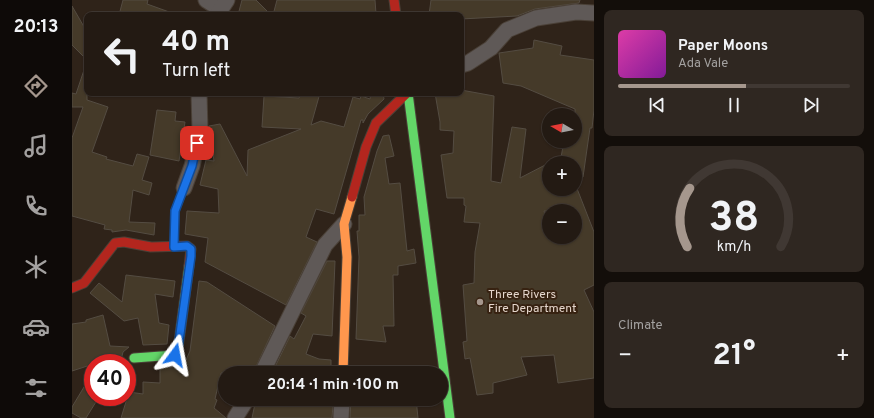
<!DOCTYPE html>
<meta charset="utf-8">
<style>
:root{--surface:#231a13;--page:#2f2721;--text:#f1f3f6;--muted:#a3a1a0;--line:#403833;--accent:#a5978d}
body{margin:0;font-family:Overpass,sans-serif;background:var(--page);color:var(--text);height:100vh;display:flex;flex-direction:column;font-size:15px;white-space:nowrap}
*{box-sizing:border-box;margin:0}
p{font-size:13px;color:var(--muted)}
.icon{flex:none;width:22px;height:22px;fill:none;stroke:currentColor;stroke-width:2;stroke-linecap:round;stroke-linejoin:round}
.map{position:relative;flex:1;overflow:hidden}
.drawer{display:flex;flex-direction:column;gap:10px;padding:10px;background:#130e0a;width:280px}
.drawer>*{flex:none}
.banner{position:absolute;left:12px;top:12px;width:380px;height:84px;border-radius:8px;box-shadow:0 1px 3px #0004,0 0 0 1px var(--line);background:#231a13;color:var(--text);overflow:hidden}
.needle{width:26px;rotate:279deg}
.tools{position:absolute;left:470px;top:108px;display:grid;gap:8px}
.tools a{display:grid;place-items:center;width:40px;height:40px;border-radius:50%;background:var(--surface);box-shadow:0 1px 3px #0004,0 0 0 1px var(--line);font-size:20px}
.speed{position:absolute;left:12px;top:354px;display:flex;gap:8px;font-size:20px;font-weight:700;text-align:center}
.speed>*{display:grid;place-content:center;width:52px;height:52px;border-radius:50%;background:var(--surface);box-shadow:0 1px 3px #0004,0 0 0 1px var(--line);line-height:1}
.speed .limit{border:6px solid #d22;background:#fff;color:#111}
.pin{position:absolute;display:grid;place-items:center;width:34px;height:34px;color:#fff;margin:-17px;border-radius:8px;box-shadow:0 2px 6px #0006}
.me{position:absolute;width:44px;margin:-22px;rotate:13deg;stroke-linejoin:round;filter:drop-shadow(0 0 3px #0008)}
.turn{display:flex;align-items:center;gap:14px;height:84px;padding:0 12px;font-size:18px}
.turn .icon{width:52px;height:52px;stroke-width:2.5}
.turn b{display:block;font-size:28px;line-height:34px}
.big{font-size:30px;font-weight:700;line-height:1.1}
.drawer .card{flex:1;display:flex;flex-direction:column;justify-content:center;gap:6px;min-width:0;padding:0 14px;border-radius:8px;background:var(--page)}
.drawer .dial{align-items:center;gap:0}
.dial svg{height:104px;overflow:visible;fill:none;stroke:var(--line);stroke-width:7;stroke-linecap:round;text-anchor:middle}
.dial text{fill:var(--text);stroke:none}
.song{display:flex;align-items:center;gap:12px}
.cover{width:48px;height:48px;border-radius:6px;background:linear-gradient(135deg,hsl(320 70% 55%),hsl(290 70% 35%))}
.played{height:4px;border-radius:2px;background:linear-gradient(90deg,var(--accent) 55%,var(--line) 55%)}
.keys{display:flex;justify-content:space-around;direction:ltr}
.heat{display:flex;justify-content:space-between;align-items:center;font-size:22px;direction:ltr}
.trip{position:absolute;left:146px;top:366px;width:230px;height:40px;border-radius:20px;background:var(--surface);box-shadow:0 1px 3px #0004,0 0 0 1px var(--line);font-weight:700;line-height:40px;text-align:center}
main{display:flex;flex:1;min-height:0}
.menu{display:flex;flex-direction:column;width:72px;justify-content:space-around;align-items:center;background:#0e0a08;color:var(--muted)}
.menu .icon{width:28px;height:28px}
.menu .on{color:var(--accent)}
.menu b{font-size:18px;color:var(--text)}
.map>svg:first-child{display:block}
</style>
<main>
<nav class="menu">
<b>20:13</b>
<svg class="icon on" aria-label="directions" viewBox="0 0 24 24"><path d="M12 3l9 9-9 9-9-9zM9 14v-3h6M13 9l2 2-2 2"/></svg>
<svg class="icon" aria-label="music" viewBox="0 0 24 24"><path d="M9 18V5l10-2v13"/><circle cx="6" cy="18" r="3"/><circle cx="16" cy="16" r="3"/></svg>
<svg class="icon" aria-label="phone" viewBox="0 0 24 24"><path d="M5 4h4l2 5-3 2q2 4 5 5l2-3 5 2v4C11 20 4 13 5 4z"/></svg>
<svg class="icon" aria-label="climate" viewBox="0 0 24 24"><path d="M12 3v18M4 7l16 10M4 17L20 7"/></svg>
<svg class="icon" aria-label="car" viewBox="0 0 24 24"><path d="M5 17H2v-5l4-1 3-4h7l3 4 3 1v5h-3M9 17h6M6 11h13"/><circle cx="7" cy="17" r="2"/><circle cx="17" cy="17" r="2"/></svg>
<svg class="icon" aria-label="filters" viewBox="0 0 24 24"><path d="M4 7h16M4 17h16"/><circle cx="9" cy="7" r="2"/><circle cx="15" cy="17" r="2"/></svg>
</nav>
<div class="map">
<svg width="522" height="418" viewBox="0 0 522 418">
<rect width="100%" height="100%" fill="#2f2319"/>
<g fill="#453a29" stroke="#544c42" fill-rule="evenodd">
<polygon points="51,0 76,0 75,4 100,13 100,15 47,15"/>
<polygon points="170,0 184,0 199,15 166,15"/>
<polygon points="205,0 303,0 304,14 201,15"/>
<polygon points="359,0 508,0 507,3 463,9 445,16 389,19 389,15 357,15"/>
<polygon points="0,6 15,32 15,60 0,45"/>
<polygon points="462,40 490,46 488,55 522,60 522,110 520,128 518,128 511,177 503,176 503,163 488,163 492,141 503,141 503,109 449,86 431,83 427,53 461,48"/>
<polygon points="13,67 15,67 15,100 36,107 20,152 35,157 34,159 61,166 65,154 77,157 70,180 80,183 77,195 61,190 57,222 83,223 82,235 54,230 40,232 40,230 32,229 33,225 0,216 0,138 11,107 0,107 0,93 4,94"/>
<path d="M389,90l33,6 -3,85 10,2 11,-56 14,2 -6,49 29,-15v26h26l1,-3 18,46v53l-10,5 10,22v66l-36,5 -4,-28 -33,2 6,18 -34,8v10l-16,2 -7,-37 -5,1 -2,-17 4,-1 -4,-56 11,-2 1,-31 5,-29 -16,-1 2,-16 -2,-1v-7h-17l-6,-43 12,-2 1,-22 -14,-1v-8l-5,-29h26zM472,211h31v28l-26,-2v-9z"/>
<polygon points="229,93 248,93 239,125 249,121 272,127 281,97 288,99 289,96 298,99 299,93 311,93 312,99 296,114 291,123 291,120 289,120 262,214 244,209 234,237 245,242 214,305 133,262 136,238 113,234 115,211 147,213 146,189 128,185 134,160 142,161 137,126 148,124 175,176 176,150 229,129 190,127 192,96 227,98"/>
<polygon points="85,110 104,112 103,121 113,122 107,161 78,155"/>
<polygon points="317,135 322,156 313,158 317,184 328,183 335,251 342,249 344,263 326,266 326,275 321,275 322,326 311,326 314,342 284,339 287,257 285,231 287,231 287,215 293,215 292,197 305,151 311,136"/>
<polygon points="255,261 263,261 260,336 241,334 234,354 247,359 259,360 259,373 200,373 218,336 222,339 234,316 229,313"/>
<polygon points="54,275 103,281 101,297 83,294 87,323 97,325 95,344 71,345 66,318 52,321 18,293 27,283 50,302"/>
<polygon points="127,281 135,282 203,326 181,373 149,373 143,399 145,400 142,408 154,418 49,418 57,392 71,394 71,382 88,383 88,368 104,367 110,365 114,360 118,351"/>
<polygon points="31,315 38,346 57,347 51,352 49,360 37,359 0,371 0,324 14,322 14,320"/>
<polygon points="21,372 21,397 27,397 14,418 9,418 0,413 0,407"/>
<polygon points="184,399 224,399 224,401 248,399 249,405 261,405 260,418 180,418"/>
<polygon points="279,399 312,403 312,399 344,399 346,418 278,418"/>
</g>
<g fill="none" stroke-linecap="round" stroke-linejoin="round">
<defs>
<polyline id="lane" points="102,244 103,211 112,188"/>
<g id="street">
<polyline points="134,0 148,9"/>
<polyline points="145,15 155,0"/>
<polyline points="389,65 396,63 419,48 435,30 464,18 504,12 522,13"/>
<polyline points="112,188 120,166 128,131 127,93"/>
<polyline points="190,373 253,245 272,224"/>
<polyline points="163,418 175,399"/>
<polyline points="269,418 270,399"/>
</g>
<g id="fast">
<polyline points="336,93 378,418"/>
<polyline points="62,358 103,355 106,349 117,266"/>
</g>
<polyline id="slow" points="271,373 275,257 272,224 280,197"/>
<g id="jam">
<polyline points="322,0 324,15"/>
<polyline points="280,197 294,147 304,123 335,93"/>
<polyline points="0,288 12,283 43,243 52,242 79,247 115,246 119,249 117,266"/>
</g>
</defs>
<use href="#lane" stroke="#4a4037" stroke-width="9"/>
<use href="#street" stroke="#4a4037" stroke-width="17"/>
<use href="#fast" stroke="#4a4037" stroke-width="11"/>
<use href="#slow" stroke="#4a4037" stroke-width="11"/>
<use href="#jam" stroke="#4a4037" stroke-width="11"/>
<use href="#lane" stroke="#5f5957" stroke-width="7"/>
<use href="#street" stroke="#5f5957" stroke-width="15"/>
<use href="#fast" stroke="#63d668" stroke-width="9"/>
<use href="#slow" stroke="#ff974d" stroke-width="9"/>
<use href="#jam" stroke="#b3261e" stroke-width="9"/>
</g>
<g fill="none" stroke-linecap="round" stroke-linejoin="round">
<defs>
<polyline id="route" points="103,355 106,348 119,256 119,249 115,246 102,247 103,211 120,166 125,143"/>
</defs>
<use href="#route" stroke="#114b97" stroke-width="10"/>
<use href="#route" stroke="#1a73e8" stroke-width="7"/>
</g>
<circle fill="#a5978d" stroke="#372211" stroke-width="1.5" cx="408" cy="302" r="4"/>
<g text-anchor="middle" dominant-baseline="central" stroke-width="4" stroke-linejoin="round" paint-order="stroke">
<g font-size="12" fill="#e5d6cc" stroke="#372211" text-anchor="start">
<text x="416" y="295">Three Rivers<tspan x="416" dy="14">Fire Department</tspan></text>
</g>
</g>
</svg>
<div class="tools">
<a><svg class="needle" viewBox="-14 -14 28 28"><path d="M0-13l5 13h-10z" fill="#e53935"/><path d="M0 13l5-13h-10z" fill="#a3a1a0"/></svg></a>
<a>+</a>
<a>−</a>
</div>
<div class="speed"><div class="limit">40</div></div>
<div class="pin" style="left:125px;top:143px;background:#d93025"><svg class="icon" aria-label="arrive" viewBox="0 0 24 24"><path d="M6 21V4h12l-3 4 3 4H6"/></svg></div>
<svg class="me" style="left:103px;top:355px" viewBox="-20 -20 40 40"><path d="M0-17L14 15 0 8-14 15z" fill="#1a73e8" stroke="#fff" stroke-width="4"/></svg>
<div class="trip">20:14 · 1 min · 100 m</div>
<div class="banner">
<div class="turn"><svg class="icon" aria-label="left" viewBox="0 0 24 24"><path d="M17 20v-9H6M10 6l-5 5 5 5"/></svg><div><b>40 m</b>Turn left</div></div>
</div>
</div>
<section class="drawer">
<div class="card">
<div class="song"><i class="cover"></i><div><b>Paper Moons</b><p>Ada Vale</p></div></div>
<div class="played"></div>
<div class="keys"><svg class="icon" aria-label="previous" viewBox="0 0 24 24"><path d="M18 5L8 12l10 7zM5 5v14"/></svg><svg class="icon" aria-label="pause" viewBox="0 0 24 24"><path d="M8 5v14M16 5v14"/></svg><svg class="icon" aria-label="next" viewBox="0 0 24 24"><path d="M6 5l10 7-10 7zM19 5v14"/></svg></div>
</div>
<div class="card dial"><svg viewBox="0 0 100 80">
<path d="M14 69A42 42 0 1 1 86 69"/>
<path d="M14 69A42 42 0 0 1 16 24" stroke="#a5978d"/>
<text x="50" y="56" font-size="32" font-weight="700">38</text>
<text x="50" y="72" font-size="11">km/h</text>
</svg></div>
<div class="card"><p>Climate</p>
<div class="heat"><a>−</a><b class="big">21°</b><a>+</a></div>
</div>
</section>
</main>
